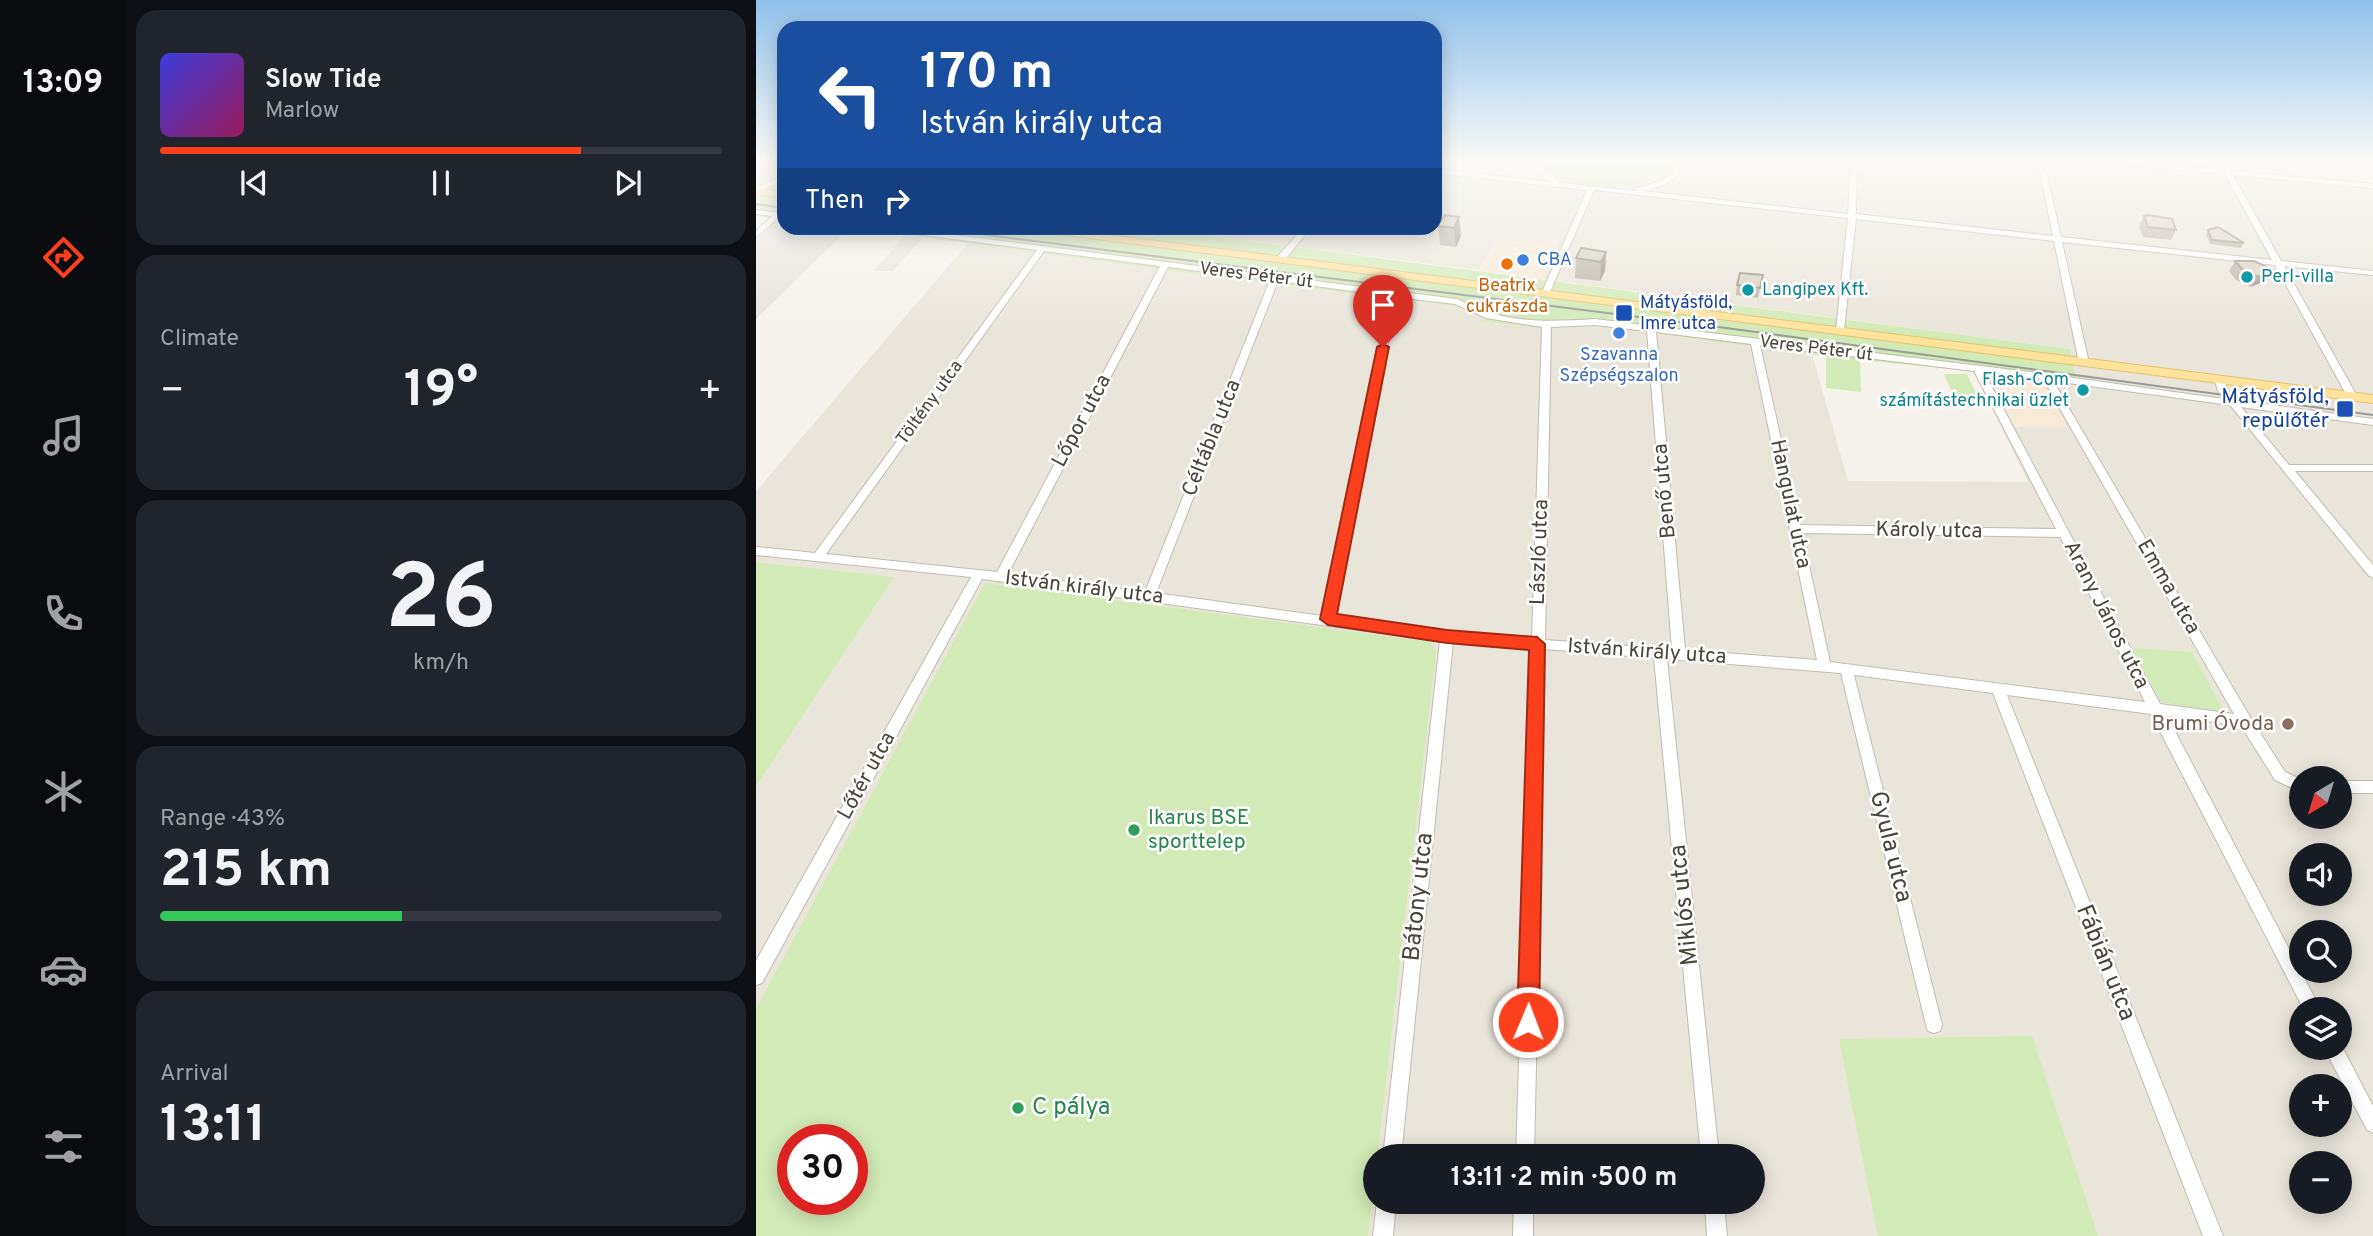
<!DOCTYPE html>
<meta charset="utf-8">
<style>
:root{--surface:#171b24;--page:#20242c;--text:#f1f3f6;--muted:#9ea1a6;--line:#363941;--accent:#fc3f1d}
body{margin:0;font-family:Overpass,sans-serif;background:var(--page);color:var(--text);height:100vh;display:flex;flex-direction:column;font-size:26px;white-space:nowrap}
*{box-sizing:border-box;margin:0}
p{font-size:23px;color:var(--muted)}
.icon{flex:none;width:38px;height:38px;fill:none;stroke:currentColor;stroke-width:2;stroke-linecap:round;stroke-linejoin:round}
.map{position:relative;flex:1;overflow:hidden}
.drawer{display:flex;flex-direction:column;gap:10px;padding:10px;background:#0d0f14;width:630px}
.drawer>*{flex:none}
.guide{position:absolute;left:21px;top:21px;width:665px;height:214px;border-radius:21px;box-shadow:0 4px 18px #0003;background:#1a4fa0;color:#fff;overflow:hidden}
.needle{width:46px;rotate:218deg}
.controls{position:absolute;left:1533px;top:766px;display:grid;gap:14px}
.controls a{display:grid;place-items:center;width:63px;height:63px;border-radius:50%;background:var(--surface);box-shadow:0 4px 18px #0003;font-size:35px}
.speed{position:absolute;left:21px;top:1124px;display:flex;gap:14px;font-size:35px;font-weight:700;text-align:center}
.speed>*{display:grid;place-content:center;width:91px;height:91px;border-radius:50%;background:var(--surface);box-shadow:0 4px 18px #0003;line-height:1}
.speed .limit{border:10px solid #d22;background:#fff;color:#111}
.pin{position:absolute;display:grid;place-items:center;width:60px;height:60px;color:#fff;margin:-72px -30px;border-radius:50% 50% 50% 0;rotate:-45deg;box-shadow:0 0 7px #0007}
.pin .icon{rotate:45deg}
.me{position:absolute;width:77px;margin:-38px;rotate:1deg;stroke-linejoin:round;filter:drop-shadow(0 0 5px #0008)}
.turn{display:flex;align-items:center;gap:24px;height:147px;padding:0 28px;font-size:32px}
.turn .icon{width:91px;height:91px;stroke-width:2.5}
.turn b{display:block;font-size:49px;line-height:60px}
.then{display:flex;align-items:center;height:66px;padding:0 28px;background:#0003;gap:14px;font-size:26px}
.big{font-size:52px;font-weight:700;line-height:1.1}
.drawer .tile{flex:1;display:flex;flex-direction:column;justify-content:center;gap:10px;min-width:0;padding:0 24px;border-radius:21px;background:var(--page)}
.drawer .dial{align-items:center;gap:0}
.dial b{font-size:91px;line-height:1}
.song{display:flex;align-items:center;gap:21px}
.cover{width:84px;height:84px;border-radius:10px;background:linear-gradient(135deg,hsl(240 70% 55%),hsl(330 70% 35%))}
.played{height:7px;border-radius:4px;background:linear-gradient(90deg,var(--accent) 75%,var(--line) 75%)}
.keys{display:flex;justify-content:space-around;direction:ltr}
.heat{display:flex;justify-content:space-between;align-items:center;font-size:38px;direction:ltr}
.charge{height:10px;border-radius:5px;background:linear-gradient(90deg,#34c759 43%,var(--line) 0)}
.trip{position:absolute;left:607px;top:1144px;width:402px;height:70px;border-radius:35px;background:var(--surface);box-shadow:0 4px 18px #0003;font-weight:700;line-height:70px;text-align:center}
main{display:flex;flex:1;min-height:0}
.menu{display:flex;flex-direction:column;width:126px;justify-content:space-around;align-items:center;background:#090b0e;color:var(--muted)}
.menu .icon{width:49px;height:49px}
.menu .selected{color:var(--accent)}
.menu b{font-size:32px;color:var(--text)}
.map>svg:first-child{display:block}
</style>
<main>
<nav class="menu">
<b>13:09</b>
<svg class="icon selected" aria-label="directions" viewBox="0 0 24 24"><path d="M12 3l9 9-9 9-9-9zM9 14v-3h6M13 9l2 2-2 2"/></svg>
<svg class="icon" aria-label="music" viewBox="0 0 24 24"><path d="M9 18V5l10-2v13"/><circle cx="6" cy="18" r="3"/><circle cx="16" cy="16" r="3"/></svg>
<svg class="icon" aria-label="phone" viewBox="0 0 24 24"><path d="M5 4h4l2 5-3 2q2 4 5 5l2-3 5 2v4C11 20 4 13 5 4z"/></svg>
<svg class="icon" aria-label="climate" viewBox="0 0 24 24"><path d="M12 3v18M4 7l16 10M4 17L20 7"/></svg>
<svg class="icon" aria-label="car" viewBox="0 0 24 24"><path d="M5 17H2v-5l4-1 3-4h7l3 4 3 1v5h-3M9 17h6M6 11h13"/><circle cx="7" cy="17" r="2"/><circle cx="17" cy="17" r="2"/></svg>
<svg class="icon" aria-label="filters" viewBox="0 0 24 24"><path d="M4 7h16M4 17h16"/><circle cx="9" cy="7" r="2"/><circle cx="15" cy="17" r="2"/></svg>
</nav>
<section class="drawer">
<div class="tile">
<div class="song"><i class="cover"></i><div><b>Slow Tide</b><p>Marlow</p></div></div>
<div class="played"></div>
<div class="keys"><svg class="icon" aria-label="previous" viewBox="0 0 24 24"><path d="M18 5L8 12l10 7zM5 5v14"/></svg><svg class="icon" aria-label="pause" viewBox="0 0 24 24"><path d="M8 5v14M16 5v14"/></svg><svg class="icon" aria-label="next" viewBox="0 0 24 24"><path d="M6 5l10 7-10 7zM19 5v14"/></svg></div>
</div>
<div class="tile"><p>Climate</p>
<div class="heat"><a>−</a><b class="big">19°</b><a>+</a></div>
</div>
<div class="tile dial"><b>26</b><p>km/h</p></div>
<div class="tile"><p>Range · 43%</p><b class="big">215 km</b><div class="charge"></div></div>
<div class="tile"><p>Arrival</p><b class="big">13:11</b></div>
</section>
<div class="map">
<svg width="1617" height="1236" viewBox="0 0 1617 1236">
<rect width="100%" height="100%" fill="#f6f3ec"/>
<g fill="#eae5da" fill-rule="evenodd">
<polygon points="0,162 28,162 28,182 0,179"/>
<path d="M679,162h938v1074h-1617v-449l137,-209 -137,-16v-71l213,-249 262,37 233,28 21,11 -1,4 56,6 58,-2 214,28 36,127 180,1 -51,-104 13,1 24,48 52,-1 -22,-46 33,4 -7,-35 -527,-70 16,-40 -20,4 -43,-3 -17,30 -330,-42h286zM1545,779h39v38h-39zM1545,856h39v38h-39zM1545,933h39v38h-39zM1545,1010h39v38h-39zM1545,1087h39v38h-39zM37,1139h59v60h-59zM620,1157h378v45h-378zM1545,1164h39v38h-39z"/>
<polygon points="150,234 168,236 137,271 118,271"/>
</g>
<g fill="#f7ead8">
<polygon points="787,237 804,239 787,279 723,270 740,240 783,243"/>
<polygon points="1237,377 1288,380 1310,427 1258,427 1234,379"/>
</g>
<polygon fill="#e6e2dd" points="23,219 28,220 28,228 93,228 0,319 0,240"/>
<g fill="#d2eab5" fill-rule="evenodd">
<path d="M785,162h136l-2,6c-32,22 -112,36 -134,-6z"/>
<polygon points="0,179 28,182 28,220 0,216"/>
<polygon points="99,228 393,228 1314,349 1321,384 1221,378 1217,371 1104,360 1105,392 1070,388 1070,356 842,326 784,328 727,322 729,318 708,307 475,279"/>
<polygon points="1188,374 1211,374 1224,402 1200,402"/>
<polygon points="0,562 138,577 0,787"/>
<path d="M229,583l445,59 6,9 -68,585h-612v-227zM37,1139h59v60h-59z"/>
<polygon points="1376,648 1436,652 1468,712 1405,702"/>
<polygon points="1276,1036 1342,1236 1122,1236 1083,1039"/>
</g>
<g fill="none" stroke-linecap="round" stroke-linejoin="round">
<defs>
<g id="minor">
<path d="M776,162h6l8,9 15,12 74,8v-3c19,-4 36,-8 45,-26h6c-8,19 -24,25 -44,29l206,23 3,-52h6l-1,52 197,22 -15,-74h6l17,75 211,23 -47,-86 -109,-10 -3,-2h25l85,8 -4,-8h6l5,9 143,13v4l-140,-13 48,86 92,10v4l-89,-9 73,130 -5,3 -5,-3 -72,-131 -213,-23 27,121 -5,3 -5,-3 -25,-122 -198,-22 -12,111 -4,3 -4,-3 12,-112 -254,-28 -44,102 -7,2 -1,-2 45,-102 -152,-17v-4l117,13 -12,-7z"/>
<polygon points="28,174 28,179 0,193 0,188"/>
<polygon points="0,210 28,213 28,217 24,217 0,237 0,231 16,216 0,214"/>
<path d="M126,228h18l557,71c12,5 24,12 37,15 33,9 67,7 101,5l451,55 178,25 -6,-8 -4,-12 5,-3 3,1 6,13 8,10 137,19v6l-132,-18 48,58h84v6h-78l78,94v12l-4,-1 -139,-171 -177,-24 197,336 35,55 16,7v13l-26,-12 -34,-54 -74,-10 154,294h-17l-153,-296 -144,-19 216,541h-20l-210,-543 -139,-18 88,350 -2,6 -6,2 -6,-2 -2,-6 -85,-352 -174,-14 52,498h-18l-47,-499 -109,-9 -11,508h-18l16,-509 -79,-6 -52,515h-18l57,-516 -458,-62 -220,404 -6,2v-24l215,-384 -215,-22v-8l59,6 222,-303 -151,-20zM288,251l116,15 -163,306 -171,-18zM412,267l102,13 -125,312 -137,-18zM522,281l111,15 -66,320 -167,-23zM641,297l58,7 31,14 56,9 -10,312 -85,-7 -113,-15zM839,325l52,6 25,318 -127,-9 6,-313zM900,332l95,12 66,316 -132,-10zM1004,345l214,26 82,158 -256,-4zM1228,372l59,7 191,335 -74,-10zM1046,533l258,4 85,165 -315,-40z"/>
<polygon points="344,228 352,228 342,237 336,237 336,233"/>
<polygon points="547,228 555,228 529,259 523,259 523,255"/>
<rect x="1584" y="781" width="33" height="12"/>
<polygon points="1584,1043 1617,1106 1617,1133 1611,1130 1568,1048 1584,1048"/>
<polygon points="621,1202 640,1202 637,1236 617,1236"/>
<polygon points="758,1202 777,1202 777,1236 757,1236"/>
<polygon points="949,1202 968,1202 971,1236 951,1236"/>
</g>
<g id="major">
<polygon points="0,188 28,192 28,198 0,194"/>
<polygon points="273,228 298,228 1617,395 1617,403 278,231"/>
</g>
</defs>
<use href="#minor" stroke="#c2bbae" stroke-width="2"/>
<use href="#major" stroke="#e6c16a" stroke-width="2"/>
<use href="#minor" fill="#fff" fill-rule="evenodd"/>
<use href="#major" fill="#ffe39c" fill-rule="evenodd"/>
<g stroke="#9a9a9a" stroke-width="2">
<polyline points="0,204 28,208"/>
<polyline points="175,228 970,328 1617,415"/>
</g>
</g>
<g fill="#bab2a6">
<polygon points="689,215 705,236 700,247 684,245 682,226"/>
<polygon points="1388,216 1420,230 1415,240 1387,237 1383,226"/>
<polygon points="1452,230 1488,243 1485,248 1454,244 1450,235"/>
<polygon points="850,252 849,271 844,281 819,278 820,258"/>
<polygon points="1479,261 1511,280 1495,287 1480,280 1473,271"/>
<polygon points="1007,275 1002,298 980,295 981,285"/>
</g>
<g fill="#979187">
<polygon points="703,217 705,236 700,247 698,228"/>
<polygon points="850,252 849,271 844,281 845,262"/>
<polygon points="1517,270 1511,280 1495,287 1502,277"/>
</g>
<g fill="#d8cfc1" stroke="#979187" stroke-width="2">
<polygon points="689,215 703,217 698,228 682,226"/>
<polygon points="1392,215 1416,219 1420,230 1392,227 1388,216"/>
<polygon points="1462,227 1488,243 1456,240 1452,230"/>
<polygon points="825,248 850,252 845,262 820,258"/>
<polygon points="1479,261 1498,261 1517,270 1502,277 1487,270"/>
<polygon points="984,273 1007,275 1004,288 981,285"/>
</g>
<linearGradient id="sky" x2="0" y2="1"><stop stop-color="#8fc1ec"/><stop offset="0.48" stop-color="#fbfaf6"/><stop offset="1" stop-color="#fbfaf6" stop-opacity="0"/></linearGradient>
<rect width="1617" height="335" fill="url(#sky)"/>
<polygon fill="#fc3f1d" stroke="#a42913" stroke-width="2" points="627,344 633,347 581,614 691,630 781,637 789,644 783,1022 780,1030 772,1033 765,1030 761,1022 773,650 691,643 572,625 564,619 621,347"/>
<g fill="#3f7fe0" stroke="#fff" stroke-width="2.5">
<circle cx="767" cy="260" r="7"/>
<circle cx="863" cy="333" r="7"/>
</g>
<circle fill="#e8710a" stroke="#fff" stroke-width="2.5" cx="751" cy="264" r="7"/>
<g fill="#0f9aa8" stroke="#fff" stroke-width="2.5">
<circle cx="1491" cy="277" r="7"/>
<circle cx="992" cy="290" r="7"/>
<circle cx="1327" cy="390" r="7"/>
</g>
<g fill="#1a4fb4" stroke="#fff" stroke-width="2.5">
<rect x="859" y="304" width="18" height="18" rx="3.5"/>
<rect x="1580" y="400" width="18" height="18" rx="3.5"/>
</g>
<circle fill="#8d6e63" stroke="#fff" stroke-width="2.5" cx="1532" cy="724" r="7"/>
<g fill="#2e9e5b" stroke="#fff" stroke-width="2.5">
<circle cx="378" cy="830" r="7"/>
<circle cx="262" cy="1108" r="7"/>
</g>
<g text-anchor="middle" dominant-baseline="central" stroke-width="5" stroke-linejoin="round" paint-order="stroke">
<g font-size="18" fill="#366cbe" stroke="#fff" text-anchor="start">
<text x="781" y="260">CBA</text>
<text x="863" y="355" text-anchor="middle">Szavanna<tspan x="863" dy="21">Szépségszalon</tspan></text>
</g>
<g font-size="18" fill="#4b4439" stroke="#fff">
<text transform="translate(500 276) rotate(7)">Veres Péter út</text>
<text transform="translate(1060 349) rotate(7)">Veres Péter út</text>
<text transform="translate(174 403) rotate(-54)">Töltény utca</text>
</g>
<g font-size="18" fill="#0d838f" stroke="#fff" text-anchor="start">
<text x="1505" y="277">Perl-villa</text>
<text x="1006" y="290">Langipex Kft.</text>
<text x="1313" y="380" text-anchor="end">Flash-Com<tspan x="1313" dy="21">számítástechnikai üzlet</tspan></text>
</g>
<g font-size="18" fill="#c56008" stroke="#fff">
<text x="751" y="286">Beatrix<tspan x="751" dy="21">cukrászda</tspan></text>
</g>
<g font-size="18" fill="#164399" stroke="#fff" text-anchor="start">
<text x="884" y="303">Mátyásföld,<tspan x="884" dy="21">Imre utca</tspan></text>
</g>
<g font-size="21" fill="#164399" stroke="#fff" text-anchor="end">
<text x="1573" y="397">Mátyásföld,<tspan x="1573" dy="24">repülőtér</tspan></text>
</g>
<g font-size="21" fill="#4b4439" stroke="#fff">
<text transform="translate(326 421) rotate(-62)">Lőpor utca</text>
<text transform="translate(456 438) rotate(-68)">Céltábla utca</text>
<text transform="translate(909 491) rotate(-95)">Benő utca</text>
<text transform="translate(1034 504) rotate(78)">Hangulat utca</text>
<text transform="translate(1173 531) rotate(1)">Károly utca</text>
<text transform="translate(784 552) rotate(-88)">László utca</text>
<text transform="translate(1412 587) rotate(60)">Emma utca</text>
<text transform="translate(328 588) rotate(7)">István király utca</text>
<text transform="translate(1350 615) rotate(63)">Arany János utca</text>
<text transform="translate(891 652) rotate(4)">István király utca</text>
<text transform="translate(111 776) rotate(-61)">Lőtér utca</text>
</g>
<g font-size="21" fill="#785e54" stroke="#fff" text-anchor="end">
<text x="1518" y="724">Brumi Óvoda</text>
</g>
<g font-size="21" fill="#27864d" stroke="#fff" text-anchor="start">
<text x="392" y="818">Ikarus BSE<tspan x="392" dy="24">sporttelep</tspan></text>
</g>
<g font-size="24" fill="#4b4439" stroke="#fff">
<text transform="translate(1134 847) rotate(76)">Gyula utca</text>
<text transform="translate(663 897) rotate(-84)">Bátony utca</text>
<text transform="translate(929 905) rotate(-96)">Miklós utca</text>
<text transform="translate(1349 963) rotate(68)">Fábián utca</text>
</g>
<g font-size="24" fill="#27864d" stroke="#fff" text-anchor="start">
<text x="276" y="1108">C pálya</text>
</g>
</g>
</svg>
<div class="controls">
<a><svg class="needle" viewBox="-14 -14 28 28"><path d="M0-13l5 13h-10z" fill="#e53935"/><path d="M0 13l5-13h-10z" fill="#9ea1a6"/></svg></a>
<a><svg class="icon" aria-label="sound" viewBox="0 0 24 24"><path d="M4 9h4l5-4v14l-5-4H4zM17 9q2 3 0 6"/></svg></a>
<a><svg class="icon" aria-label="search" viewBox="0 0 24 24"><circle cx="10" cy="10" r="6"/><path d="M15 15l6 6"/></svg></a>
<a><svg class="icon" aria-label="layers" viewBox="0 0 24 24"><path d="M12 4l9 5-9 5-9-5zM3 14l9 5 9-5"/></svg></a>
<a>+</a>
<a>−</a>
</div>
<div class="speed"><div class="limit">30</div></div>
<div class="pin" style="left:627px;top:347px;background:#d93025"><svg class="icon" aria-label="arrive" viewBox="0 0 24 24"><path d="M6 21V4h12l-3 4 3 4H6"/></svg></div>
<svg class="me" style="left:772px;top:1022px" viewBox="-20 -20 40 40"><circle r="17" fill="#fc3f1d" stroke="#fff" stroke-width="3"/><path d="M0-11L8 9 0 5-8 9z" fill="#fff"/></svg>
<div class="trip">13:11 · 2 min · 500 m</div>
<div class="guide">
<div class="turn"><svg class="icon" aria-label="left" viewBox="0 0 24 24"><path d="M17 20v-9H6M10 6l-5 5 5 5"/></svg><div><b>170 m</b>István király utca</div></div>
<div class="then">Then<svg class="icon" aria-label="right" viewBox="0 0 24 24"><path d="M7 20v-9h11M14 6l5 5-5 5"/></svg></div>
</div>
</div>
</main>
